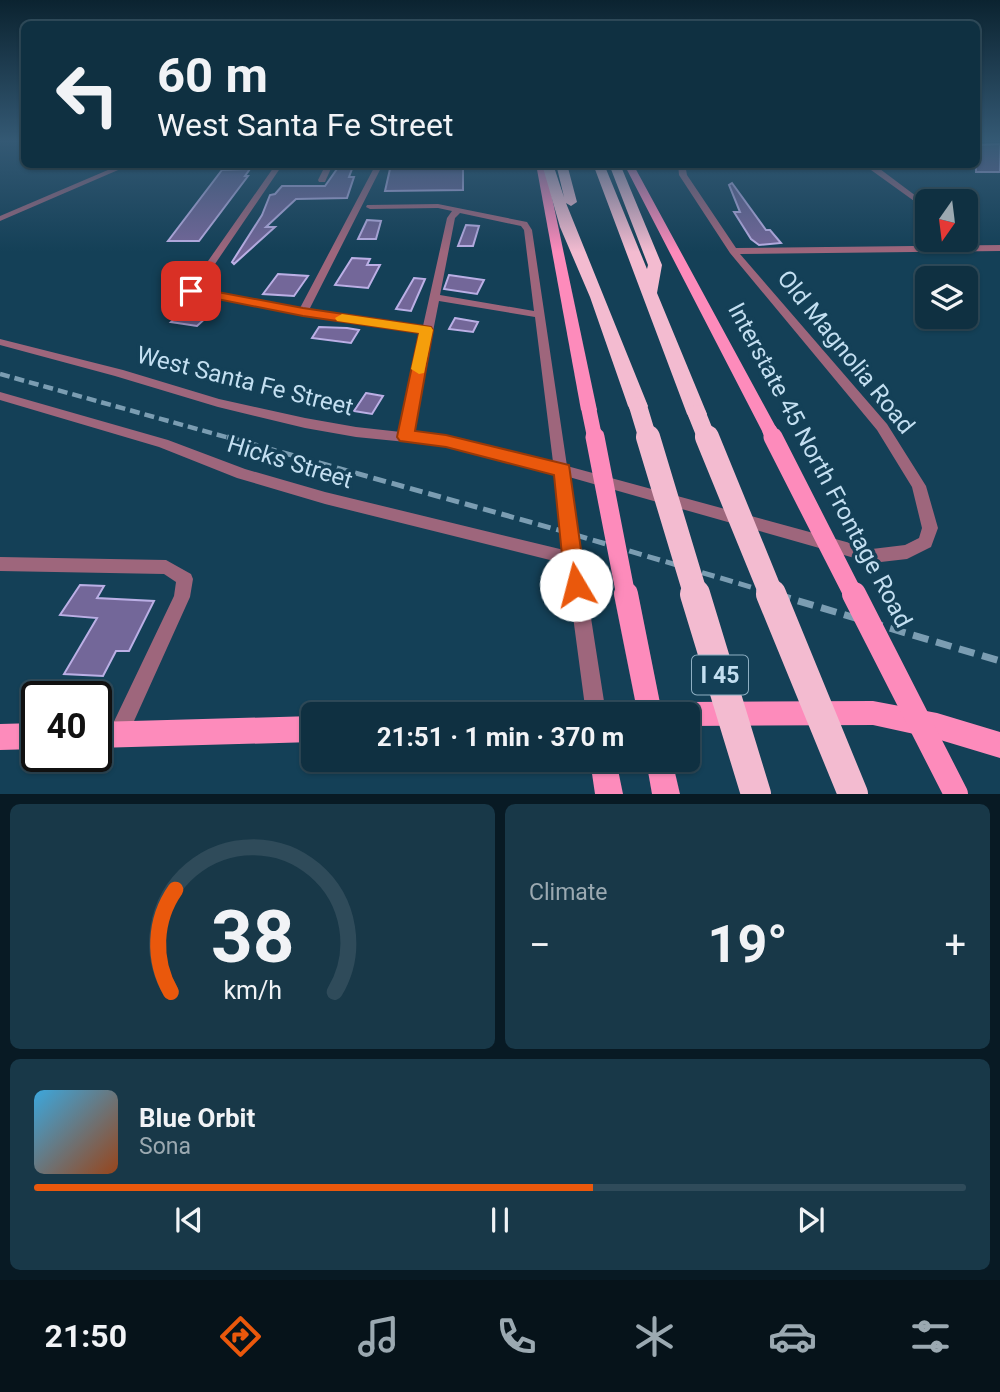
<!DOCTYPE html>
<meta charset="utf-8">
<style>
:root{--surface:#0f3041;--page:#183848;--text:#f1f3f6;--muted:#9ba9b1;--line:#2f4b5a;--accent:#ea580c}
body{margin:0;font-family:Roboto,sans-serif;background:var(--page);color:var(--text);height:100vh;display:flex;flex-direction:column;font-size:26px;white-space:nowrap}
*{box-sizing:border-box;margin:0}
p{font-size:23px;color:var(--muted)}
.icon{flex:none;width:38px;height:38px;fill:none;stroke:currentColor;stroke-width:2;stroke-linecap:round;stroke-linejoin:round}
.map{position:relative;height:794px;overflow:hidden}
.panel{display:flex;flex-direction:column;gap:10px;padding:10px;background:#081a24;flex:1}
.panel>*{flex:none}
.hud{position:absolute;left:21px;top:21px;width:959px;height:147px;border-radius:10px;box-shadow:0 2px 5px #0004,0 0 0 2px var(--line);background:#0f3041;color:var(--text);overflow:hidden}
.needle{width:46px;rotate:194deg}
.tools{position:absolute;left:915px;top:189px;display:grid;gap:14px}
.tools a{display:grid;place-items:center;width:63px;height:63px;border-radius:10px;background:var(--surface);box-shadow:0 2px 5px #0004,0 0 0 2px var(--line);font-size:35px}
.speed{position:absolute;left:21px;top:681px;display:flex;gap:14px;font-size:35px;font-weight:700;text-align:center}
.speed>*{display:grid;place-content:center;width:91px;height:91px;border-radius:50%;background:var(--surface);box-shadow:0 2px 5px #0004,0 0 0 2px var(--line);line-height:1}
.speed .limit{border:4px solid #111;border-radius:10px;background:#fff;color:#111}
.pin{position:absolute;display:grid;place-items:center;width:60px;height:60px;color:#fff;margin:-30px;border-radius:14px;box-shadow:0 4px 10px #0006}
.me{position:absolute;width:77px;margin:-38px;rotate:352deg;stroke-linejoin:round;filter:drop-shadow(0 0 5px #0008)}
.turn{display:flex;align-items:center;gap:24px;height:147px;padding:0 21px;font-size:32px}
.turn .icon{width:91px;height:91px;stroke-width:2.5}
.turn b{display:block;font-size:49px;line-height:60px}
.big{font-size:52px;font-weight:700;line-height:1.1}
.panel .widget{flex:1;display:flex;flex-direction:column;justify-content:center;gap:10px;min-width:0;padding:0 24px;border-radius:10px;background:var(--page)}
.panel .dial{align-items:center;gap:0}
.dial svg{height:182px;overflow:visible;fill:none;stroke:var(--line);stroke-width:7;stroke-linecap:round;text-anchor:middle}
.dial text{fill:var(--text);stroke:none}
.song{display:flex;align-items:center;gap:21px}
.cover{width:84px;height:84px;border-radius:10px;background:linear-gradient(135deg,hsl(200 70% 55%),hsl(20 70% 35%))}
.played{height:7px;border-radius:4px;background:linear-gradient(90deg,var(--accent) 60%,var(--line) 60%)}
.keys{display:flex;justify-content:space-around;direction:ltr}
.heat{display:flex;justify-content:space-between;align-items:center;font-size:38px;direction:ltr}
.panel .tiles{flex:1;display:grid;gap:10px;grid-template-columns:1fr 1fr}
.widget:last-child{grid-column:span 2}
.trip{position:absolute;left:301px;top:702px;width:399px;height:70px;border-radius:10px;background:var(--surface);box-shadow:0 2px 5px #0004,0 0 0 2px var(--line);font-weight:700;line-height:70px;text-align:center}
.tabs{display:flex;height:112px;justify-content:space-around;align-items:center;background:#06131a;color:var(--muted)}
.tabs .icon{width:49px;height:49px}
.tabs .selected{color:var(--accent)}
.tabs b{font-size:32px;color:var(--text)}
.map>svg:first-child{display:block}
</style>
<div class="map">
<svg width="1000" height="794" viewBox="0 0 1000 794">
<rect width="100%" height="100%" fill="#144057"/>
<g fill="#736799" stroke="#bbafe5" stroke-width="2">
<polygon points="1000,144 1000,172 976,172 976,145"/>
<polygon points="421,164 452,164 452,168 463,168 463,190 385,191 390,169 420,168"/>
<polygon points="250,169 245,176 248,176 199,241 168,241 222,170"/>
<polygon points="337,169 352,169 349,177 354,177 347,198 296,199 266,227 275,227 234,264 232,262 262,215 270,195 275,194 282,186 325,186"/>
<polygon points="732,183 766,230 770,230 781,243 759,245 751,239 734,212 740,212 729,185"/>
<polygon points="367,220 381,221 376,239 358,239"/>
<polygon points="466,225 479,226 473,246 458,246"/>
<polygon points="352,258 370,259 367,265 380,265 368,288 335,285"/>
<polygon points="278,274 308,276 294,296 263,294"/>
<polygon points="449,275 484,280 477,294 444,289"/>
<polygon points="414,278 425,279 411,311 396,309"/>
<polygon points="194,302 219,306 197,326 171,322"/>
<polygon points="455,318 478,322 473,332 449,329"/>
<polygon points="319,327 347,328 359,330 351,343 312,338"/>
<polygon points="366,393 383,396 372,414 354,411"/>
<polygon points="80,585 104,586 97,598 154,601 129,651 116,651 103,676 64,674 97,618 60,615"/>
</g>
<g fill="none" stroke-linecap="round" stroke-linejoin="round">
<g fill="#9e667c" fill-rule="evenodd">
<polygon points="122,164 132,164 0,221 0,216"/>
<path d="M276,164h7l-85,125 102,19 76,-144h7l-74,146 114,16 24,-108 5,-7 -14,-3 -68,1 -4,-2 1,-2 71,-1 89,18 5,8 35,236 305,83 33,-4 14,-7 3,-10 -10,-41 -35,-57 -147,-177 -51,-78 -1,-11h7l2,11 49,73 264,-3v6l-260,3 147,170 39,62 12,42 -7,19 -24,12 -35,4 -303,-86 37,237h-20l-20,-150 -241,-60 -88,-26 -78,-31 -159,-47v-8l168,48 77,29 80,23 239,58 -10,-77 -108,-27 -90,-9 -51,-9 -87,-21 -103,-31 -115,-31v-6l123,31 96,29 86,19 51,9 45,5 21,-99 -119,-18 -111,-21 -5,-3zM460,213l61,13 3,4 10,81 -94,-16 15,-77zM439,301l96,16 18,145 -107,-26 -33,-3z"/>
<polygon points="326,164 333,164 325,182 319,182 318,180"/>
<polygon points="786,166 876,166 928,205 928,211 871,170 783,170 782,168"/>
<polygon points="0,557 166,560 191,574 193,579 190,597 125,741 118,744 111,741 108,734 174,596 176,582 164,574 0,571"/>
</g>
<g fill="#fd8bbb" fill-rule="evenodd">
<polygon points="536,164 545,164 597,410 589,416 581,410"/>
<polygon points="624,164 633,164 778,431 776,435 764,435 762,431"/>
<polygon points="873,701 937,713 1000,732 1000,758 937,739 873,725 688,726 688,714 674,714 677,705 686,702"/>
<polygon points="313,716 313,742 96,748 96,722"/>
<polygon points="37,723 37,749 0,750 0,724"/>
<polygon points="590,760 616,760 623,794 595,794"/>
<polygon points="646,760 672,760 680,794 652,794"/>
</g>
<g fill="#f3bbd0" fill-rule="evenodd">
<polygon points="542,164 553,164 564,197 556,164 567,164 577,202 571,206 566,203 648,406 645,411 631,411 628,406 590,297 560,227"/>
<polygon points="593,164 604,164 647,269 648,265 609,164 620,164 662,265 657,293 707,414 704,419 690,419 687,414"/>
</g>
<polyline stroke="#7b9db2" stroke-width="4.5" stroke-dasharray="10 5" stroke-linecap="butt" points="0,374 233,439"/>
<polyline stroke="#7b9db2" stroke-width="5" stroke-dasharray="13 6" stroke-linecap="butt" points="227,437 569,533 781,596"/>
<polyline stroke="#7b9db2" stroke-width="7" stroke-dasharray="16 8" stroke-linecap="butt" points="775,594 1000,661"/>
<g stroke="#fd8bbb" stroke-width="15">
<polyline points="589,410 595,439"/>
<polyline points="770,431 774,439"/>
</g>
<g stroke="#fd8bbb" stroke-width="19">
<polyline points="595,437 626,596"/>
<polyline points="773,437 854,596"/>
</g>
<g stroke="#fd8bbb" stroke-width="24">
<polyline points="626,594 650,714"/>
<polyline points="854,594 956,794"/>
</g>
<g stroke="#f3bbd0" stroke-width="18">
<polyline points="638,406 648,439"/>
<polyline points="697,414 707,439"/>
</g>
<g stroke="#f3bbd0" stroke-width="24">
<polyline points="648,437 696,596"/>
<polyline points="707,437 772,596"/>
</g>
<g stroke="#f3bbd0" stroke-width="30">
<polyline points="695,594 756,794"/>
<polyline points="771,594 853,794"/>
</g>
</g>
<linearGradient id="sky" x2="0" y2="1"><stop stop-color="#0b2330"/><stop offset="0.56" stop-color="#345974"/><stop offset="1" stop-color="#345974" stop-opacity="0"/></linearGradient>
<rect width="1000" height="252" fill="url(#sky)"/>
<polygon fill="#ea580c" stroke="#983908" stroke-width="2" points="191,287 303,308 431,327 433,330 415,431 446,435 569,465 586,585 583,592 576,595 568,592 565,585 554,475 446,447 400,441 397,437 419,333 303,316 187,293 187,288"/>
<polygon fill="#f59e0b" points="342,314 431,327 433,330 424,373 419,374 411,369 419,333 337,321 335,318"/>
<g text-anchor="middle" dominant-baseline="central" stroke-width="7" stroke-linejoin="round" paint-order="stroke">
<rect fill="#144057" stroke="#8eafc3" stroke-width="2" x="692" y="655.5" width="56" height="39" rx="5"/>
<g font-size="23" font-weight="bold" fill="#c3dff1">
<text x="720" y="675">I 45</text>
</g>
<g font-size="24" fill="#c3dff1" stroke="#144057">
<text transform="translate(846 352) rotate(51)">Old Magnolia Road</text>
<text transform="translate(245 381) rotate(14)">West Santa Fe Street</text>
<text transform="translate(290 462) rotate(17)">Hicks Street</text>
<text transform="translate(820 465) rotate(62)">Interstate 45 North Frontage Road</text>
</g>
</g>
</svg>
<div class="tools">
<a><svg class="needle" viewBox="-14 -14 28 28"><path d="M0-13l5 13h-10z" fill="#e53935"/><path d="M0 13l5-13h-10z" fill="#9ba9b1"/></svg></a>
<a><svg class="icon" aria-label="layers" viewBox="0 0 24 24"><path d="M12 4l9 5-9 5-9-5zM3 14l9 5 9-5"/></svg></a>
</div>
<div class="speed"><div class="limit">40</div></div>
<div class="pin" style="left:191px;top:291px;background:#d93025"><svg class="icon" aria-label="arrive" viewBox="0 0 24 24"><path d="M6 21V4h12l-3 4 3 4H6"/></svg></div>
<svg class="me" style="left:576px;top:585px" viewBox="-20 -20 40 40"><circle r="19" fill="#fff"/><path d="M0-13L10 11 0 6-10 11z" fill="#ea580c"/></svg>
<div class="trip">21:51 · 1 min · 370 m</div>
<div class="hud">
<div class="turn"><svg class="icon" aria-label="left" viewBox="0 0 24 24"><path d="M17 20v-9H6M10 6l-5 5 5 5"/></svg><div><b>60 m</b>West Santa Fe Street</div></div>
</div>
</div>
<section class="panel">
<div class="tiles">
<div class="widget dial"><svg viewBox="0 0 100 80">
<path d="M14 69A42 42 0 1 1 86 69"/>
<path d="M14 69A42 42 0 0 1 16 24" stroke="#ea580c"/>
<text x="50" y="56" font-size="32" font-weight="700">38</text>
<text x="50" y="72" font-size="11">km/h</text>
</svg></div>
<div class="widget"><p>Climate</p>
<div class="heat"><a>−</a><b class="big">19°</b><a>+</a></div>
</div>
<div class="widget">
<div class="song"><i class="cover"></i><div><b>Blue Orbit</b><p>Sona</p></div></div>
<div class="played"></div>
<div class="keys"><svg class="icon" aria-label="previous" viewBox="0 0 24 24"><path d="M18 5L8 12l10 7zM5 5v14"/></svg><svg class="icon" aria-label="pause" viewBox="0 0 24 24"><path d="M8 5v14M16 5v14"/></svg><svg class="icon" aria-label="next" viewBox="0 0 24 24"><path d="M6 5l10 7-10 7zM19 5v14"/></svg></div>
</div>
</div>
</section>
<nav class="tabs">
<b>21:50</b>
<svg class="icon selected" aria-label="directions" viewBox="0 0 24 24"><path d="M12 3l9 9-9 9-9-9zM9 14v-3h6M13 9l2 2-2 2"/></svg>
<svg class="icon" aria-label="music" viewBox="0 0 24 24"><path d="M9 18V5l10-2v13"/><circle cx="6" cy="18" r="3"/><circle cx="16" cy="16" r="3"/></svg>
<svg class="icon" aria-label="phone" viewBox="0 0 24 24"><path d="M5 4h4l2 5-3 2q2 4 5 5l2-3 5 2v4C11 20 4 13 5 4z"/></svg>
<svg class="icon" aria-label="climate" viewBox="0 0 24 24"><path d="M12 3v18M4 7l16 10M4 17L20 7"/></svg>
<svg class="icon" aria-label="car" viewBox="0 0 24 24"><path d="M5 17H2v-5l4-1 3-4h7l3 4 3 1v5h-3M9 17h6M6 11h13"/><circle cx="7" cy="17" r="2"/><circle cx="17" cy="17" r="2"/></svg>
<svg class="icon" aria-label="filters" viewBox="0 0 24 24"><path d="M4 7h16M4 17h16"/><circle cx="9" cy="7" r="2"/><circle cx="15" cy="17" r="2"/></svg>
</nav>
